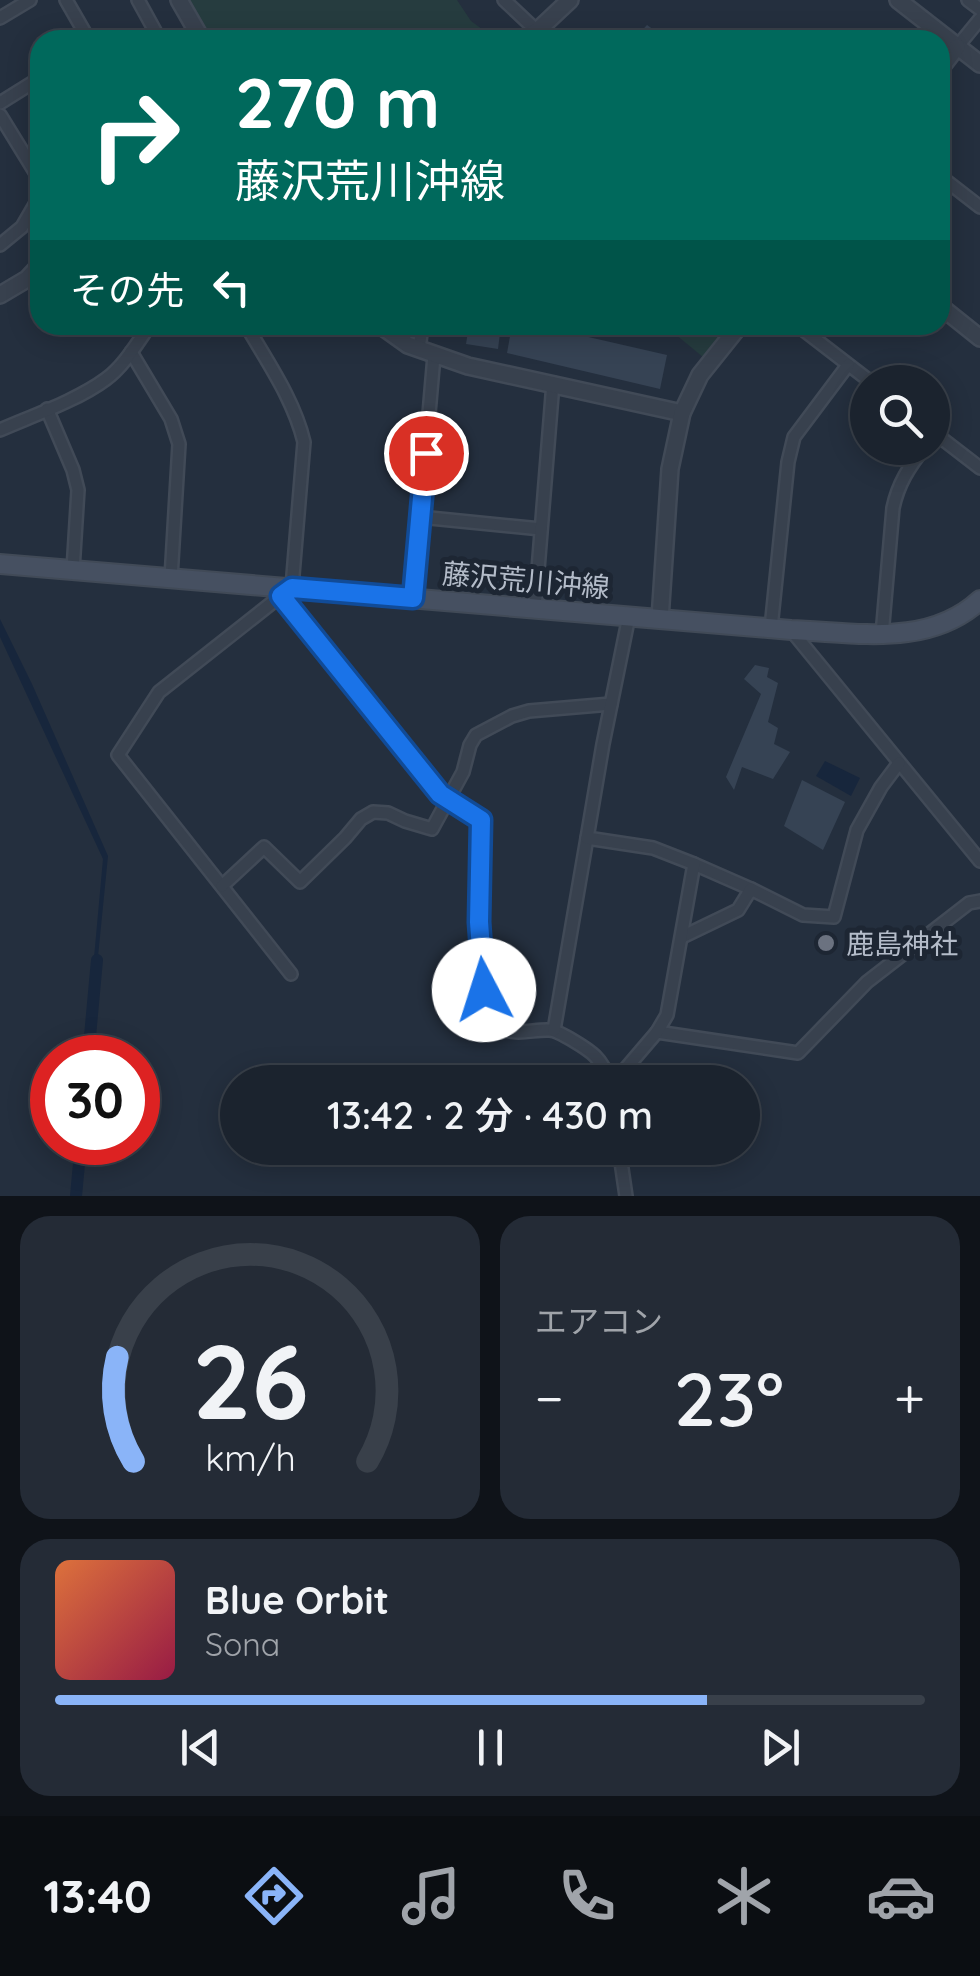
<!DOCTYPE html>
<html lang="ja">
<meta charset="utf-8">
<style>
:root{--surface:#1b232e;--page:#242b36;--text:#f1f3f6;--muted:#a0a4aa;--line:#39404a;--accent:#8ab4f8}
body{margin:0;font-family:Quicksand,"Noto Sans JP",sans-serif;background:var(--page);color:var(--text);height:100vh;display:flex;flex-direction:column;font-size:38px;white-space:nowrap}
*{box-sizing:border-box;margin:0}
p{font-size:32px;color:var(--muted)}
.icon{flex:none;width:55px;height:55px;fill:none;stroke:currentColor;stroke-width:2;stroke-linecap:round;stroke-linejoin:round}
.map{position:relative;height:1196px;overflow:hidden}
.drawer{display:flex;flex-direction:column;gap:20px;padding:20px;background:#0f1319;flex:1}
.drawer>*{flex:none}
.banner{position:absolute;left:30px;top:30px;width:920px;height:305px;border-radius:30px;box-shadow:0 5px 25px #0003,0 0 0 2px var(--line);background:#00695c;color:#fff;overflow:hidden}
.controls{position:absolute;left:850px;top:365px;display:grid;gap:20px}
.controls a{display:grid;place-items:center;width:100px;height:100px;border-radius:50%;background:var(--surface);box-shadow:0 5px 25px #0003,0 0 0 2px var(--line);font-size:50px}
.speed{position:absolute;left:30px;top:1035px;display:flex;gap:20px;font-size:50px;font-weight:700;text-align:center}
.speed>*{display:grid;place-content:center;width:130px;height:130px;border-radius:50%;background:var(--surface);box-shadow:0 5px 25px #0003,0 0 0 2px var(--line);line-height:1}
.speed .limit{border:15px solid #d22;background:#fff;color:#111}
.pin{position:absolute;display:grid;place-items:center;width:85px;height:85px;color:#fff;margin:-42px;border:5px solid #fff;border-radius:50%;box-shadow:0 2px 10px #0007}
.me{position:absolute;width:110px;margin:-55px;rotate:355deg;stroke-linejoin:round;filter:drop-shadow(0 0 8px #0008)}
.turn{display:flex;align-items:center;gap:35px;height:210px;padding:0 40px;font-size:45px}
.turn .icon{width:130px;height:130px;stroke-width:2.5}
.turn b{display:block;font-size:70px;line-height:85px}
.then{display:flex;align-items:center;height:95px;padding:0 40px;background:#0003;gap:20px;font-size:38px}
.big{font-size:75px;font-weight:600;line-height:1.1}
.drawer .tile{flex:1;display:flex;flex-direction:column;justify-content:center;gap:15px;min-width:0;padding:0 35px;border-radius:30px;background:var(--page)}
.drawer .dial{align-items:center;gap:0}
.dial svg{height:260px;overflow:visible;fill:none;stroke:var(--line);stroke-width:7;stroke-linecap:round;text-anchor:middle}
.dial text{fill:var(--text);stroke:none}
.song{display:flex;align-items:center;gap:30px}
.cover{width:120px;height:120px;border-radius:15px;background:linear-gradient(135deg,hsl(20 70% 55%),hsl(340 70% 35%))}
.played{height:10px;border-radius:5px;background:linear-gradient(90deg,var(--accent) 75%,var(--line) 75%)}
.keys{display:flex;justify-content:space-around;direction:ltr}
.heat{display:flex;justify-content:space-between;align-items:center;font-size:55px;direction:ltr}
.drawer .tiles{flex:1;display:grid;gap:20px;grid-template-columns:1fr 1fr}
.tile:last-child{grid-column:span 2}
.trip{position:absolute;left:220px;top:1065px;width:540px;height:100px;border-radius:50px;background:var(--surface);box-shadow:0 5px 25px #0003,0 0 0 2px var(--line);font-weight:600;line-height:100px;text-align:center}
.tab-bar{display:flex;height:160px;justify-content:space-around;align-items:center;background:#0b0e12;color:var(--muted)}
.tab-bar .icon{width:70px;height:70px}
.tab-bar .on{color:var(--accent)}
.tab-bar b{font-size:45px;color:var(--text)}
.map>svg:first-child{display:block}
</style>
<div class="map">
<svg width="980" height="1196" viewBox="0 0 980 1196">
<rect width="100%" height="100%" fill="#242f3e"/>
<g fill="#263c3f">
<polygon points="189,0 457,0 471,21 497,40 213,40"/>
<polygon points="664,325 727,325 703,357"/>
</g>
<g fill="#17263c">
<polygon points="0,619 32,684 108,856 88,1057 85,1057 103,859 0,637"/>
<polygon points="825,761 860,778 851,796 816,776"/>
</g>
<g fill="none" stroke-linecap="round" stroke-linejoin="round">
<g stroke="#17263c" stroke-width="12">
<polyline points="88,1058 97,960"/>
<polyline points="76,1196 81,1142"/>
</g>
</g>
<g fill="#364354">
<polygon points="647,25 668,40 633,40"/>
<polygon points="469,325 501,325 498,349 466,344"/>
<polygon points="512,325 536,325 667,355 660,389 507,353"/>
<polygon points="755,665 769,668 767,677 778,683 768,722 778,728 774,744 790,752 773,779 742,767 734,790 726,777 761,694 744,679"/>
<polygon points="802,780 845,802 823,850 784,826"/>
</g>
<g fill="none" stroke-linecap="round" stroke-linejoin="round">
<defs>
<g id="minor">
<polyline points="66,0 89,40"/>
<polyline points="138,0 160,40"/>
<polyline points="504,0 537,31"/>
<polyline points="968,0 980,9"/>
<polyline points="0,18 30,0"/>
<polyline points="957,47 980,19"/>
<polyline points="0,103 40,78"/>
<polyline points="0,115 40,180"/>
<polyline points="940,176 980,207"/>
<polyline points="0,245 22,227 40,196"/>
<polyline points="940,252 942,254"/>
<path d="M246,325c22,38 48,75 58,117l-12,145 -133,105 -41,63 173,219"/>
<polyline points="797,325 871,382"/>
<polyline points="419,350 422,325"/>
<polyline points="131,352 171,419 179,444 171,578"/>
<polyline points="47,409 73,470 78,490 73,570"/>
<path d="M0,430c32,-14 78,-30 106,-51 18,-13 31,-36 44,-54"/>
<polyline points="932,431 980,468"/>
<polyline points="420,517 541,529"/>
<path d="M281,596l159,197 41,28c-1,40 -11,177 16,203 14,14 35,5 52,6 9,0 39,19 46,26 7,7 12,17 15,26"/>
<polyline points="413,598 434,356"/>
<polyline points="535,607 553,383"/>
<polyline points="771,628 788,462 794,437 848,365"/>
<polyline points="791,630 980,861"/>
<path d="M882,635l11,-127c5,-24 16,-41 31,-60"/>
<polyline points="694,864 751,889"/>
<polyline points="222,886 264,847 300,882 345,838 361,819 373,812 388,813 405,821 432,829 463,772 470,745 476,735 512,716 529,711 611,704"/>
<polyline points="682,937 738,910 751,889 803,915 834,917 857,830 881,787 899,763"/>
<polyline points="554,1030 587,838"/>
<polyline points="657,1032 798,1053 867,982 969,903 980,901"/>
<polyline points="606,1071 622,1073 657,1032 667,1015 694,864 653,848 587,838 603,744 629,616"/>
<polyline points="619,1148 626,1196"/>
</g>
<g id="tertiary">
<polyline points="179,0 202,40"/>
<polyline points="898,0 980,64"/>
<polyline points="520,40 537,31 570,0"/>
<polyline points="940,69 957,47"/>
<polyline points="0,295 27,279 40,265"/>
<polyline points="940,306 980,338"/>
<polyline points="380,325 408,345 468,366 682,413"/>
<polyline points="660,619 670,469 682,413 700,375 740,325"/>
</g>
<path id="secondary" d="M0,564l791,66c64,2 137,18 189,-30"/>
</defs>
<use href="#minor" stroke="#414a57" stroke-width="16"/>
<use href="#tertiary" stroke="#414a57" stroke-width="20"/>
<use href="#secondary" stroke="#414a57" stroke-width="22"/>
<use href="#minor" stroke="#38414e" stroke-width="11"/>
<use href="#tertiary" stroke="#38414e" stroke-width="15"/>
<use href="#secondary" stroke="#465061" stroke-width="18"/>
</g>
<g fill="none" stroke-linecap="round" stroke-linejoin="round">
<defs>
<polyline id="route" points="426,453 413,598 292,588 281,596 440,794 481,820 479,922 484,990"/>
</defs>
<use href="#route" stroke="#114b97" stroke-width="25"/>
<use href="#route" stroke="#1a73e8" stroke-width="18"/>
</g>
<circle fill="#6b7280" stroke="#1d2633" stroke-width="4" cx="826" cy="943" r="10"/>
<g text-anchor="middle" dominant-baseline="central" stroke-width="10" stroke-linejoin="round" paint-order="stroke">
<g font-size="28" fill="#b4bcc9" stroke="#1d2633">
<text transform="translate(526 580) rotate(5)">藤沢荒川沖線</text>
</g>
<g font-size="28" fill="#b4bcc9" stroke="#1d2633" text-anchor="start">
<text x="846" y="943">鹿島神社</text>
</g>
</g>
</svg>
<div class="controls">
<a><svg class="icon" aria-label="search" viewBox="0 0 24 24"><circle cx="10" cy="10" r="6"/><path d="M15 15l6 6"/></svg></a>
</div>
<div class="speed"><div class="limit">30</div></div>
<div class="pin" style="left:426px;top:453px;background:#d93025"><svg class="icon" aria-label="arrive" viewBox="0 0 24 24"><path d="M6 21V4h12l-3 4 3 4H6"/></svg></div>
<svg class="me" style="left:484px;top:990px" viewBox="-20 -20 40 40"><circle r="19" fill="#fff"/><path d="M0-13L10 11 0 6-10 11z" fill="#1a73e8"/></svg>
<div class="trip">13:42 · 2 分 · 430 m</div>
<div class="banner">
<div class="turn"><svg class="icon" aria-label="right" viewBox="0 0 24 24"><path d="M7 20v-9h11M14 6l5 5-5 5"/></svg><div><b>270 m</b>藤沢荒川沖線</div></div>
<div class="then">その先<svg class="icon" aria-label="left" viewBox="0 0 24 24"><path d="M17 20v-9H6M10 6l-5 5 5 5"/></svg></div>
</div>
</div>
<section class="drawer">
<div class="tiles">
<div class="tile dial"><svg viewBox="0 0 100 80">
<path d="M14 69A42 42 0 1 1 86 69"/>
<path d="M14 69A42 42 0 0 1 9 37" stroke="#8ab4f8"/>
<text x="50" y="56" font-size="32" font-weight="700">26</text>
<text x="50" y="72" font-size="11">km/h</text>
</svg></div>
<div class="tile"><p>エアコン</p>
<div class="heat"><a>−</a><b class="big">23°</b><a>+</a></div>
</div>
<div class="tile">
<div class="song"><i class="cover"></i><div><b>Blue Orbit</b><p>Sona</p></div></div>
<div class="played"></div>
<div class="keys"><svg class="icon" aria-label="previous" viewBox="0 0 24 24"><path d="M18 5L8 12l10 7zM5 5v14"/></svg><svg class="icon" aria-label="pause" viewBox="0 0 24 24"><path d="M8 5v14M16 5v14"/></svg><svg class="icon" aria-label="next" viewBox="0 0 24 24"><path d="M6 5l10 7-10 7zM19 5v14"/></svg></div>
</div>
</div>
</section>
<nav class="tab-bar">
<b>13:40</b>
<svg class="icon on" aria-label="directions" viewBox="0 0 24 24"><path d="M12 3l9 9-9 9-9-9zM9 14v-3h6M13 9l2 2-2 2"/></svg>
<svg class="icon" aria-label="music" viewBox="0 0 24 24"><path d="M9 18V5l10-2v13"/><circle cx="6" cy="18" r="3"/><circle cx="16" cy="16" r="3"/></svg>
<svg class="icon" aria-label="phone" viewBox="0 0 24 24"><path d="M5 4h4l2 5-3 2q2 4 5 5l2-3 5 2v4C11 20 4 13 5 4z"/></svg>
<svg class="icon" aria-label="climate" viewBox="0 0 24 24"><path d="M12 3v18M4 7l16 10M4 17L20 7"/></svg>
<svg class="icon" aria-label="car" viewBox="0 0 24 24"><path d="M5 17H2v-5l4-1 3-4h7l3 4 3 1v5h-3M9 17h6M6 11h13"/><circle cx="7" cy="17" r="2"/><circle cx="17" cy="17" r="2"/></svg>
</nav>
